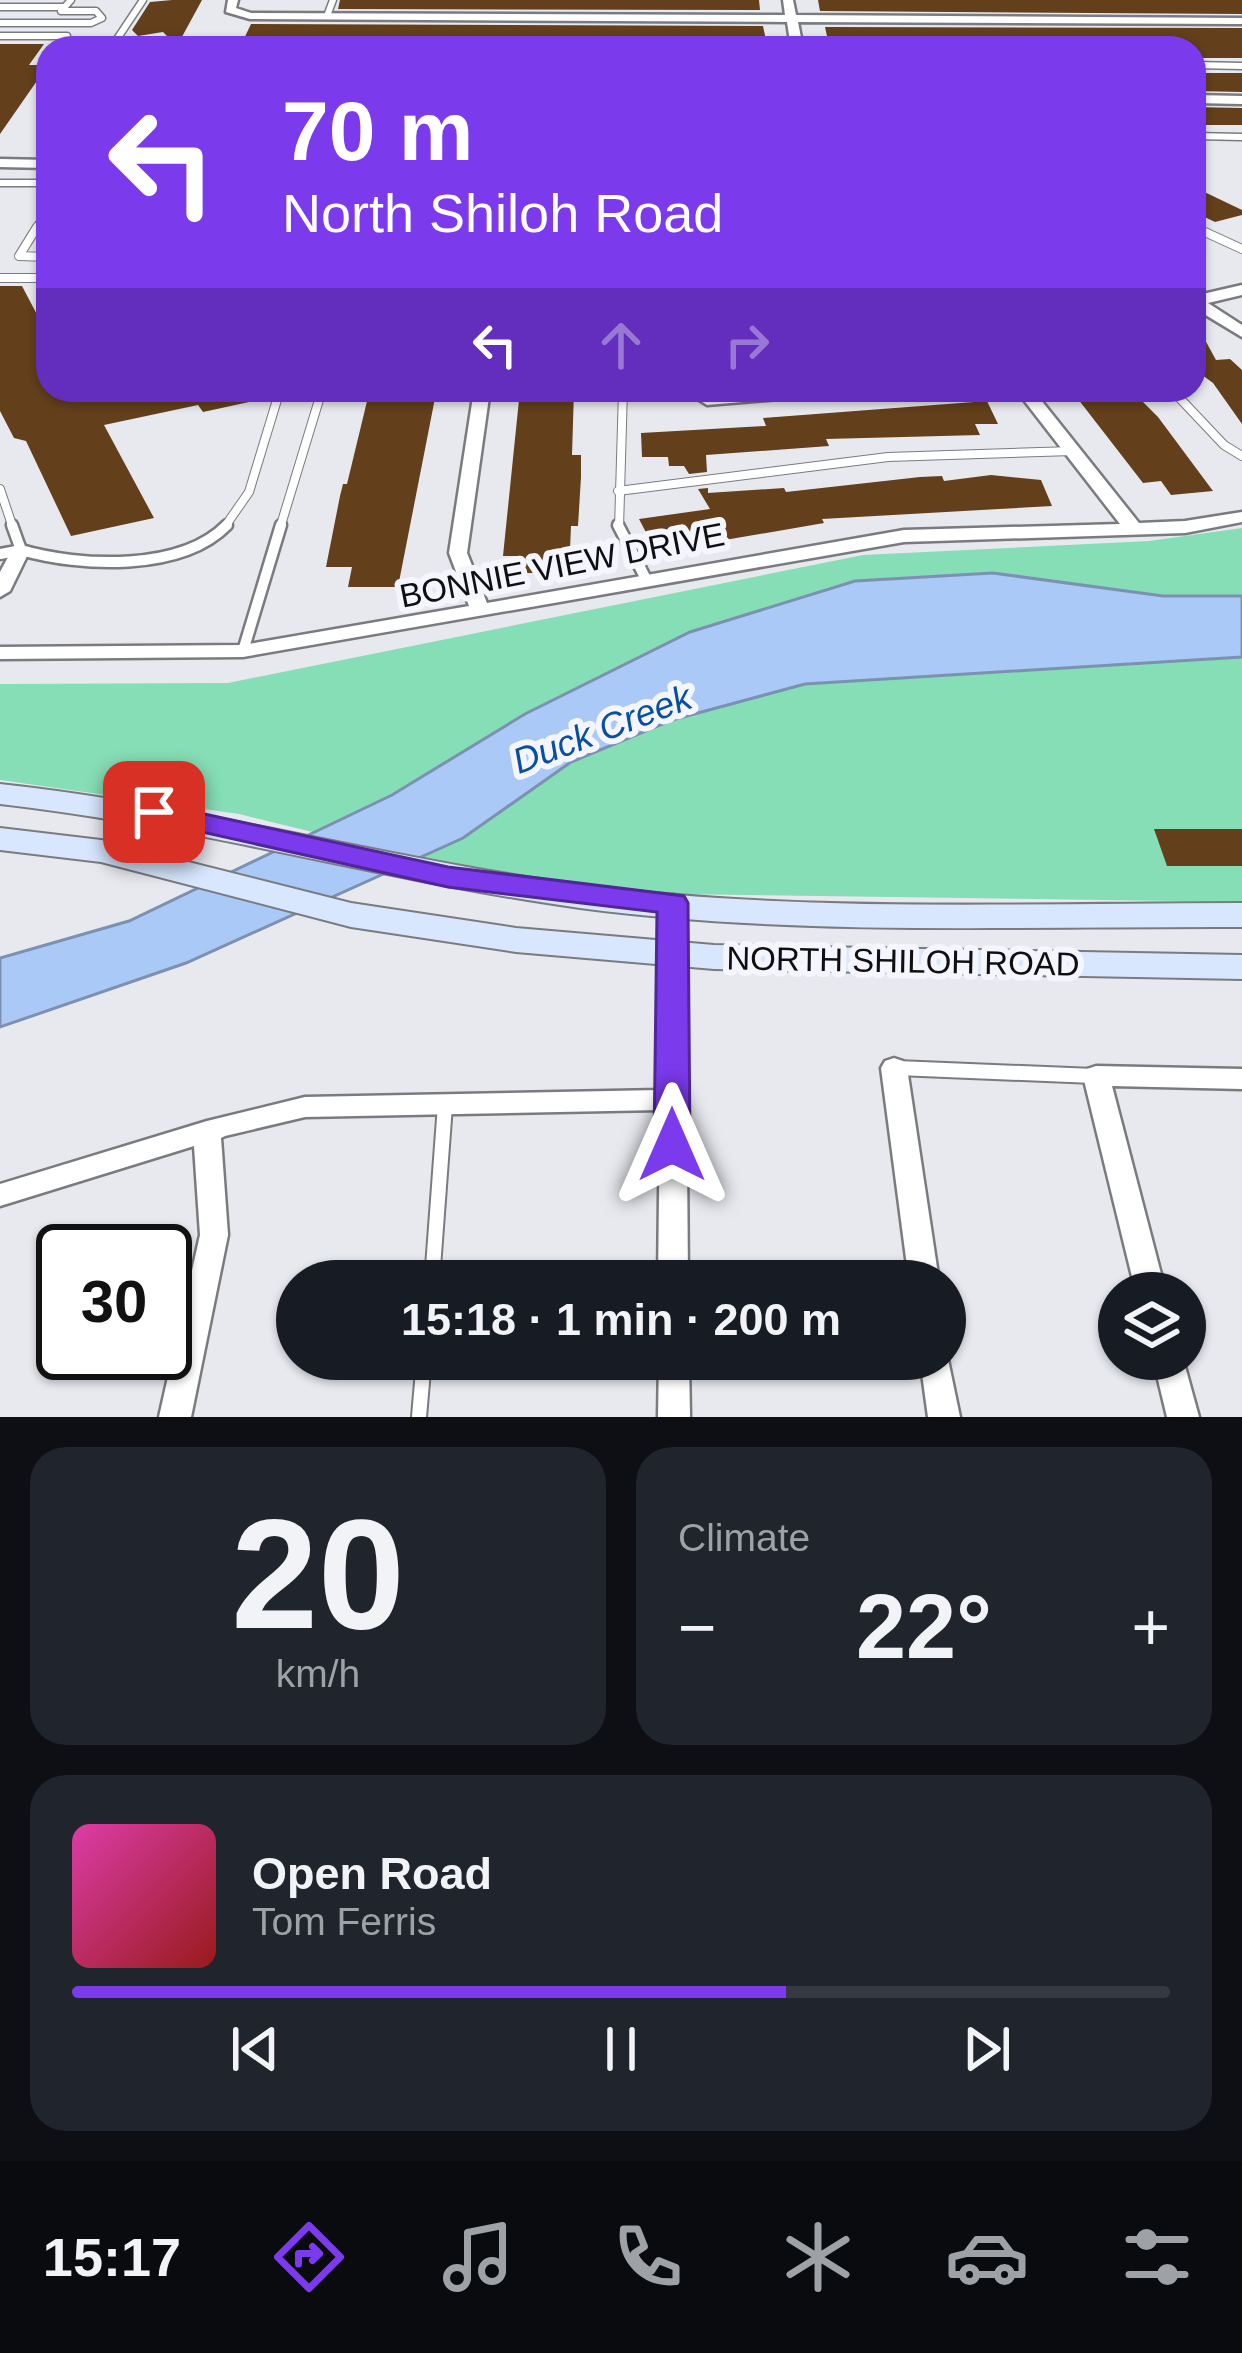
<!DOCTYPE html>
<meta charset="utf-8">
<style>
:root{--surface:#171b24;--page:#20242c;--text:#f1f3f6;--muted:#9ea1a6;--line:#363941;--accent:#7c3aed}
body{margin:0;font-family:Arial,sans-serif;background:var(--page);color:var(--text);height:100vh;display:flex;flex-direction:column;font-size:45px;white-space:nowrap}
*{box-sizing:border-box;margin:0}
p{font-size:39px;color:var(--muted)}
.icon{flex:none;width:66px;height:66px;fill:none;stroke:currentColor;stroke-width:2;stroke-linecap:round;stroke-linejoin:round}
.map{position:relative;height:1417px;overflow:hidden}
.side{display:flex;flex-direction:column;gap:30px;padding:30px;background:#0d0f14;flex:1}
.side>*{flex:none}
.top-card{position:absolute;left:36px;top:36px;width:1170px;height:366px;border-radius:36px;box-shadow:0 3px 9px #0004;background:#7c3aed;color:#fff;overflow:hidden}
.tools{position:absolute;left:1098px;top:1272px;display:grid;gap:24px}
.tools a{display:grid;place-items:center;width:108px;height:108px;border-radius:50%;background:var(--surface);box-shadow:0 3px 9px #0004;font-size:60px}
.speed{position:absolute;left:36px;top:1224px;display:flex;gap:24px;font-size:60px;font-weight:700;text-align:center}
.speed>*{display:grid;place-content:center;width:156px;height:156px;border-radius:50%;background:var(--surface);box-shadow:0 3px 9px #0004;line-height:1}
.speed .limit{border:6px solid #111;border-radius:18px;background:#fff;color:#111}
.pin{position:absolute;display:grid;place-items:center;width:102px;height:102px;color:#fff;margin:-51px;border-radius:24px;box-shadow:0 6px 18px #0006}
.me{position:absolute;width:132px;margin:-66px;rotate:0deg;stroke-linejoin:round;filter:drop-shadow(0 0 9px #0008)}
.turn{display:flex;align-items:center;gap:42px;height:252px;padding:0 48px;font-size:54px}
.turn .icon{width:156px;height:156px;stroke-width:2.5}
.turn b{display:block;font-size:84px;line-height:102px}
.lanes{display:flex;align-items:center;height:114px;padding:0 48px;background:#0003;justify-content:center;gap:60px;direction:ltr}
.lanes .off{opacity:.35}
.big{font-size:90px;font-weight:600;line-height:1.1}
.side .card{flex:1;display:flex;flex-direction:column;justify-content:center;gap:18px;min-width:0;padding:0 42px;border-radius:36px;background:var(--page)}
.side .dial{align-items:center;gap:0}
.dial b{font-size:156px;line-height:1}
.song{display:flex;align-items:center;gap:36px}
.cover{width:144px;height:144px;border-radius:18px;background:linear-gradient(135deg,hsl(320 70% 55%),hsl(0 70% 35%))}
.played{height:12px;border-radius:6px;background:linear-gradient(90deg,var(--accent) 65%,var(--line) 65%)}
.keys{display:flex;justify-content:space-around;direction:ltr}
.heat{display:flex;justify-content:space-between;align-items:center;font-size:66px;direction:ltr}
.side .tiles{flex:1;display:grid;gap:30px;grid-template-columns:1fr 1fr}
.card:last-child{grid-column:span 2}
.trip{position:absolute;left:276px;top:1260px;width:690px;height:120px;border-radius:60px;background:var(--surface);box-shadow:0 3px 9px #0004;font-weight:600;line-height:120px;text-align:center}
.dock{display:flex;height:192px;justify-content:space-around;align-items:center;background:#090b0e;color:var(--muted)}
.dock .icon{width:84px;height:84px}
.dock .selected{color:var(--accent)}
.dock b{font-size:54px;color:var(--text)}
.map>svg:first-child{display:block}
</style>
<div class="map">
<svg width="1242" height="1417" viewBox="0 0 1242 1417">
<rect width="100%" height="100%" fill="#e8e9ef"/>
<polygon fill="#86deb6" points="1242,528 1242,902 672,894 485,874 239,814 0,780 0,684 228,683 863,555 1149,541"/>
<polygon fill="#aac9f6" stroke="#7c91b1" stroke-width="3" points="993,573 1163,596 1242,596 1242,657 805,684 672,720 571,762 463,838 186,963 0,1027 0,958 129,921 392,795 525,714 690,632 855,581"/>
<g fill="#633f1b">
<polygon points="172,0 202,0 177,46 163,32 138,36 132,30 150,2"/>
<polygon points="340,0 759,0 760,10 338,9"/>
<polygon points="818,0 1242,0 1242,14 820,11"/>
<polygon points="251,24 763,26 767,45 241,45"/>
<polygon points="825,27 1242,28 1242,58 1194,58 1194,48 1138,46 829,45"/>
<polygon points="0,44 44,44 29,65 48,65 0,134"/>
<polygon points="1194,73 1242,73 1242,92 1194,91"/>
<polygon points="1194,107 1242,108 1242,125 1194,125"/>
<polygon points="1194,187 1242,210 1242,215 1215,222 1194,212"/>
<polygon points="0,286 22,286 43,326 48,325 48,390 262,390 263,399 203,412 198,405 104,425 154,518 71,536 26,441 14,438 0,411"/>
<polygon points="1194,320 1216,360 1230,359 1242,370 1242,424 1213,383 1194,369"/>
<polygon points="520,390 574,390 572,455 581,455 581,477 578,526 571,526 569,573 520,573 521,556 503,556"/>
<polygon points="1071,390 1131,390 1158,417 1213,491 1171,495 1161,481 1143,483"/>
<polygon points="369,393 436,393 398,587 348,587 352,567 326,567 340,496 343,484 347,484"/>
<polygon points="987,401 998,424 975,424 980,435 826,439 829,446 706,455 707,472 689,474 684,466 669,466 668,457 642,457 641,433 766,426 763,418"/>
<polygon points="991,475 1041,480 1052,506 822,519 824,523 690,546 686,540 652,544 639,519 710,509 698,489 708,488 708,493 784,488 786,492 920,477 942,476 944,481"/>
<polygon points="1154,829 1242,829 1242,866 1167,866"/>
</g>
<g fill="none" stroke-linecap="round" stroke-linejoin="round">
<defs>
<g id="lane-far3">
<polyline points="0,7 64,7"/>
<polyline points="327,16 333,0"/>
<polyline points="0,23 91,23 102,18 96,11 61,11 71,0"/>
<polyline points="0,36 67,36"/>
<polyline points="111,48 143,0"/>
<polyline points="1194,65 1242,66"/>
<polyline points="1194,136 1242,137"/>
<polyline points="0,183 48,183"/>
<polyline points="1194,227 1201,230"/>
<polyline points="35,230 48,210"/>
</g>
<g id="lane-far2">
<polyline points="37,227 19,256 48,257"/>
<polyline points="1194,227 1242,249"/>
<polyline points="0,278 48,278"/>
<polyline points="1172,390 1224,445 1242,456"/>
<polyline points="0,489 13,528"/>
<polyline points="618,491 888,457 1073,451"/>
<polyline points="224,528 249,492 280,390"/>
<polyline points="280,528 322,390"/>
<polyline points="619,528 623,390"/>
</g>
<g id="lane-far1">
<polyline points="618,525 646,579"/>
<path d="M21,550c59,17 160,22 206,-25"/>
<polyline points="0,554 21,550 12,525"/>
<polyline points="243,651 281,525"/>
</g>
<g id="lane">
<polyline points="897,1068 1094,1076"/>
<polyline points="432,1281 445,1105"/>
<polyline points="419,1417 424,1359"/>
</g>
<g id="street">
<polygon points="228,0 238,0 236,8 251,13 785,15 783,0 793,0 796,15 1242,18 1242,24 798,22 803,48 791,48 787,22 250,19 226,12"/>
<polygon points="1194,95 1242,96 1242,104 1194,103"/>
<polygon points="0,159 48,160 48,168 0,167"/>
<polygon points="1242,285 1242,295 1208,303 1242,325 1242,337 1194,308 1194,296"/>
<polygon points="474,390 490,390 467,553 487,603 904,530 1120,524 1016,390 1033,390 1139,523 1185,521 1242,512 1242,522 1185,533 904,542 243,657 0,659 0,647 243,645 469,606 449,553"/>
<polygon points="768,390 835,390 827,395 707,405 699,400 707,395"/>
<polygon points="21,544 30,550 10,591 0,597 0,572 14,546"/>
<polygon points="673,895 681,897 685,903 688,1281 658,1281 660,1110 305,1117 225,1136 221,1138 228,1235 191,1417 159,1417 200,1235 194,1146 0,1206 0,1184 207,1121 305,1097 660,1090 661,903 665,897"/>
<polygon points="894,1058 903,1061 907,1068 939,1281 909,1281 881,1068 885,1061"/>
<polygon points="1096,1066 1242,1069 1242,1089 1112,1086 1166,1293 1136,1293 1083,1076 1087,1069"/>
<polygon points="946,1350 960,1417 928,1417 920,1359 945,1359"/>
<polygon points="659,1359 689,1359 690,1417 658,1417"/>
<polygon points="1153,1359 1183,1359 1199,1417 1167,1417"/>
</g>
<g id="secondary">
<path d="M0,784c196,21 386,75 581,101 219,28 441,18 661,18v24c-220,-1 -443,10 -662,-19 -195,-27 -384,-82 -580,-104z"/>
<polygon points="0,828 101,840 351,903 516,928 714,945 1242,955 1242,979 714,969 516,952 351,927 101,862 0,850"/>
</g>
</defs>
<use href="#lane-far3" stroke="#7a7b80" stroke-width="9"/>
<use href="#lane-far2" stroke="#7a7b80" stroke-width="10"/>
<use href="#lane-far1" stroke="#7a7b80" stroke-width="15"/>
<use href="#lane" stroke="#7a7b80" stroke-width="18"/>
<use href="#street" stroke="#7a7b80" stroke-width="5"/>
<use href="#secondary" stroke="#7a7b80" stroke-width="4"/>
<use href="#lane-far3" stroke="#fff" stroke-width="6"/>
<use href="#lane-far2" stroke="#fff" stroke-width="8"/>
<use href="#lane-far1" stroke="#fff" stroke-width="10"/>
<use href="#lane" stroke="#fff" stroke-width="14"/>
<use href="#street" fill="#fff" fill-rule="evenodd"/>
<use href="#secondary" fill="#d8e7fe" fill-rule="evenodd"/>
</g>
<polygon fill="#7c3aed" stroke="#51269a" stroke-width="3" points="154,803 448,867 684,896 688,903 690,1145 685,1155 672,1159 659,1155 654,1145 657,912 448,887 144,819 139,812"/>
<g text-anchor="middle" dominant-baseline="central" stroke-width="12" stroke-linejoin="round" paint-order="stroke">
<g font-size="33" fill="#0f0f11" stroke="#f5f6fd">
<text transform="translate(562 565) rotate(-11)">BONNIE VIEW DRIVE</text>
<text transform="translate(903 961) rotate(1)">NORTH SHILOH ROAD</text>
</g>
<g font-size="36" font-style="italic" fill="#084ea1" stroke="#f5f6fd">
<text transform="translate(602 729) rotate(-21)">Duck Creek</text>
</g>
</g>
</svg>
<div class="tools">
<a><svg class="icon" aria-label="layers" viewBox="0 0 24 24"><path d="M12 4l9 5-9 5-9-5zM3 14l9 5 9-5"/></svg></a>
</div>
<div class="speed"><div class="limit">30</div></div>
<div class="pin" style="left:154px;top:812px;background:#d93025"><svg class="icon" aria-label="arrive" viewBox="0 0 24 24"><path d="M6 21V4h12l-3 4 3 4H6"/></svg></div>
<svg class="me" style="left:672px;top:1145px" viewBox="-20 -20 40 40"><path d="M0-17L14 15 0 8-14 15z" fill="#7c3aed" stroke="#fff" stroke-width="4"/></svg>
<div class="trip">15:18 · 1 min · 200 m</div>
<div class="top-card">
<div class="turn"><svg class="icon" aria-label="left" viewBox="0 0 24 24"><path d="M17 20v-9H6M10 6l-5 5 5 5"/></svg><div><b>70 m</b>North Shiloh Road</div></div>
<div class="lanes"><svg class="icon" aria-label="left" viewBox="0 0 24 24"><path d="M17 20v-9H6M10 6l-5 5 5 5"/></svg><svg class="icon off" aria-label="ahead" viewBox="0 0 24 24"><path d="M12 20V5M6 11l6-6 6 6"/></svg><svg class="icon off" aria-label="right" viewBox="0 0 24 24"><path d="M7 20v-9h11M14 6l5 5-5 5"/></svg></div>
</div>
</div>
<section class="side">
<div class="tiles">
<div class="card dial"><b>20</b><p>km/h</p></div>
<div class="card"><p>Climate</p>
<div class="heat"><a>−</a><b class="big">22°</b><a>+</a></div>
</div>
<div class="card">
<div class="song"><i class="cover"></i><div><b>Open Road</b><p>Tom Ferris</p></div></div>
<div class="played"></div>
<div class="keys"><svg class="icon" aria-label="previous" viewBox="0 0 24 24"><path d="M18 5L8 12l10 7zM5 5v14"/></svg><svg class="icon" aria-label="pause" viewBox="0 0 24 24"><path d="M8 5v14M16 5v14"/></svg><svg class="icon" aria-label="next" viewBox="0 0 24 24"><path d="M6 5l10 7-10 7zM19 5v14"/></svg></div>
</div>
</div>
</section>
<nav class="dock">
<b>15:17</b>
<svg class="icon selected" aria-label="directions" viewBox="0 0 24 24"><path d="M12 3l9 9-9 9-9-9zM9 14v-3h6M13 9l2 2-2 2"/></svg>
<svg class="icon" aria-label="music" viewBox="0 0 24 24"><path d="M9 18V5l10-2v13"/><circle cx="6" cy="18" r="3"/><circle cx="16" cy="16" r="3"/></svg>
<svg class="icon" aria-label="phone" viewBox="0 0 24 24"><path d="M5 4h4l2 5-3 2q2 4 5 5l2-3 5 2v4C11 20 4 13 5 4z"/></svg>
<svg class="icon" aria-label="climate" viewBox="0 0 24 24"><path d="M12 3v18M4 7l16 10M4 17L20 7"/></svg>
<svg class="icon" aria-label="car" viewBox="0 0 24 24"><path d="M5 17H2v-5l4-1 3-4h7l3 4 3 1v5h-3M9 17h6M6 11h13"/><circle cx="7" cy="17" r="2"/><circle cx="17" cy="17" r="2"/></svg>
<svg class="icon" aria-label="filters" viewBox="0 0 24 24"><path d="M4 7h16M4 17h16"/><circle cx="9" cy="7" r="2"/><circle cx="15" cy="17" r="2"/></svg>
</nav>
